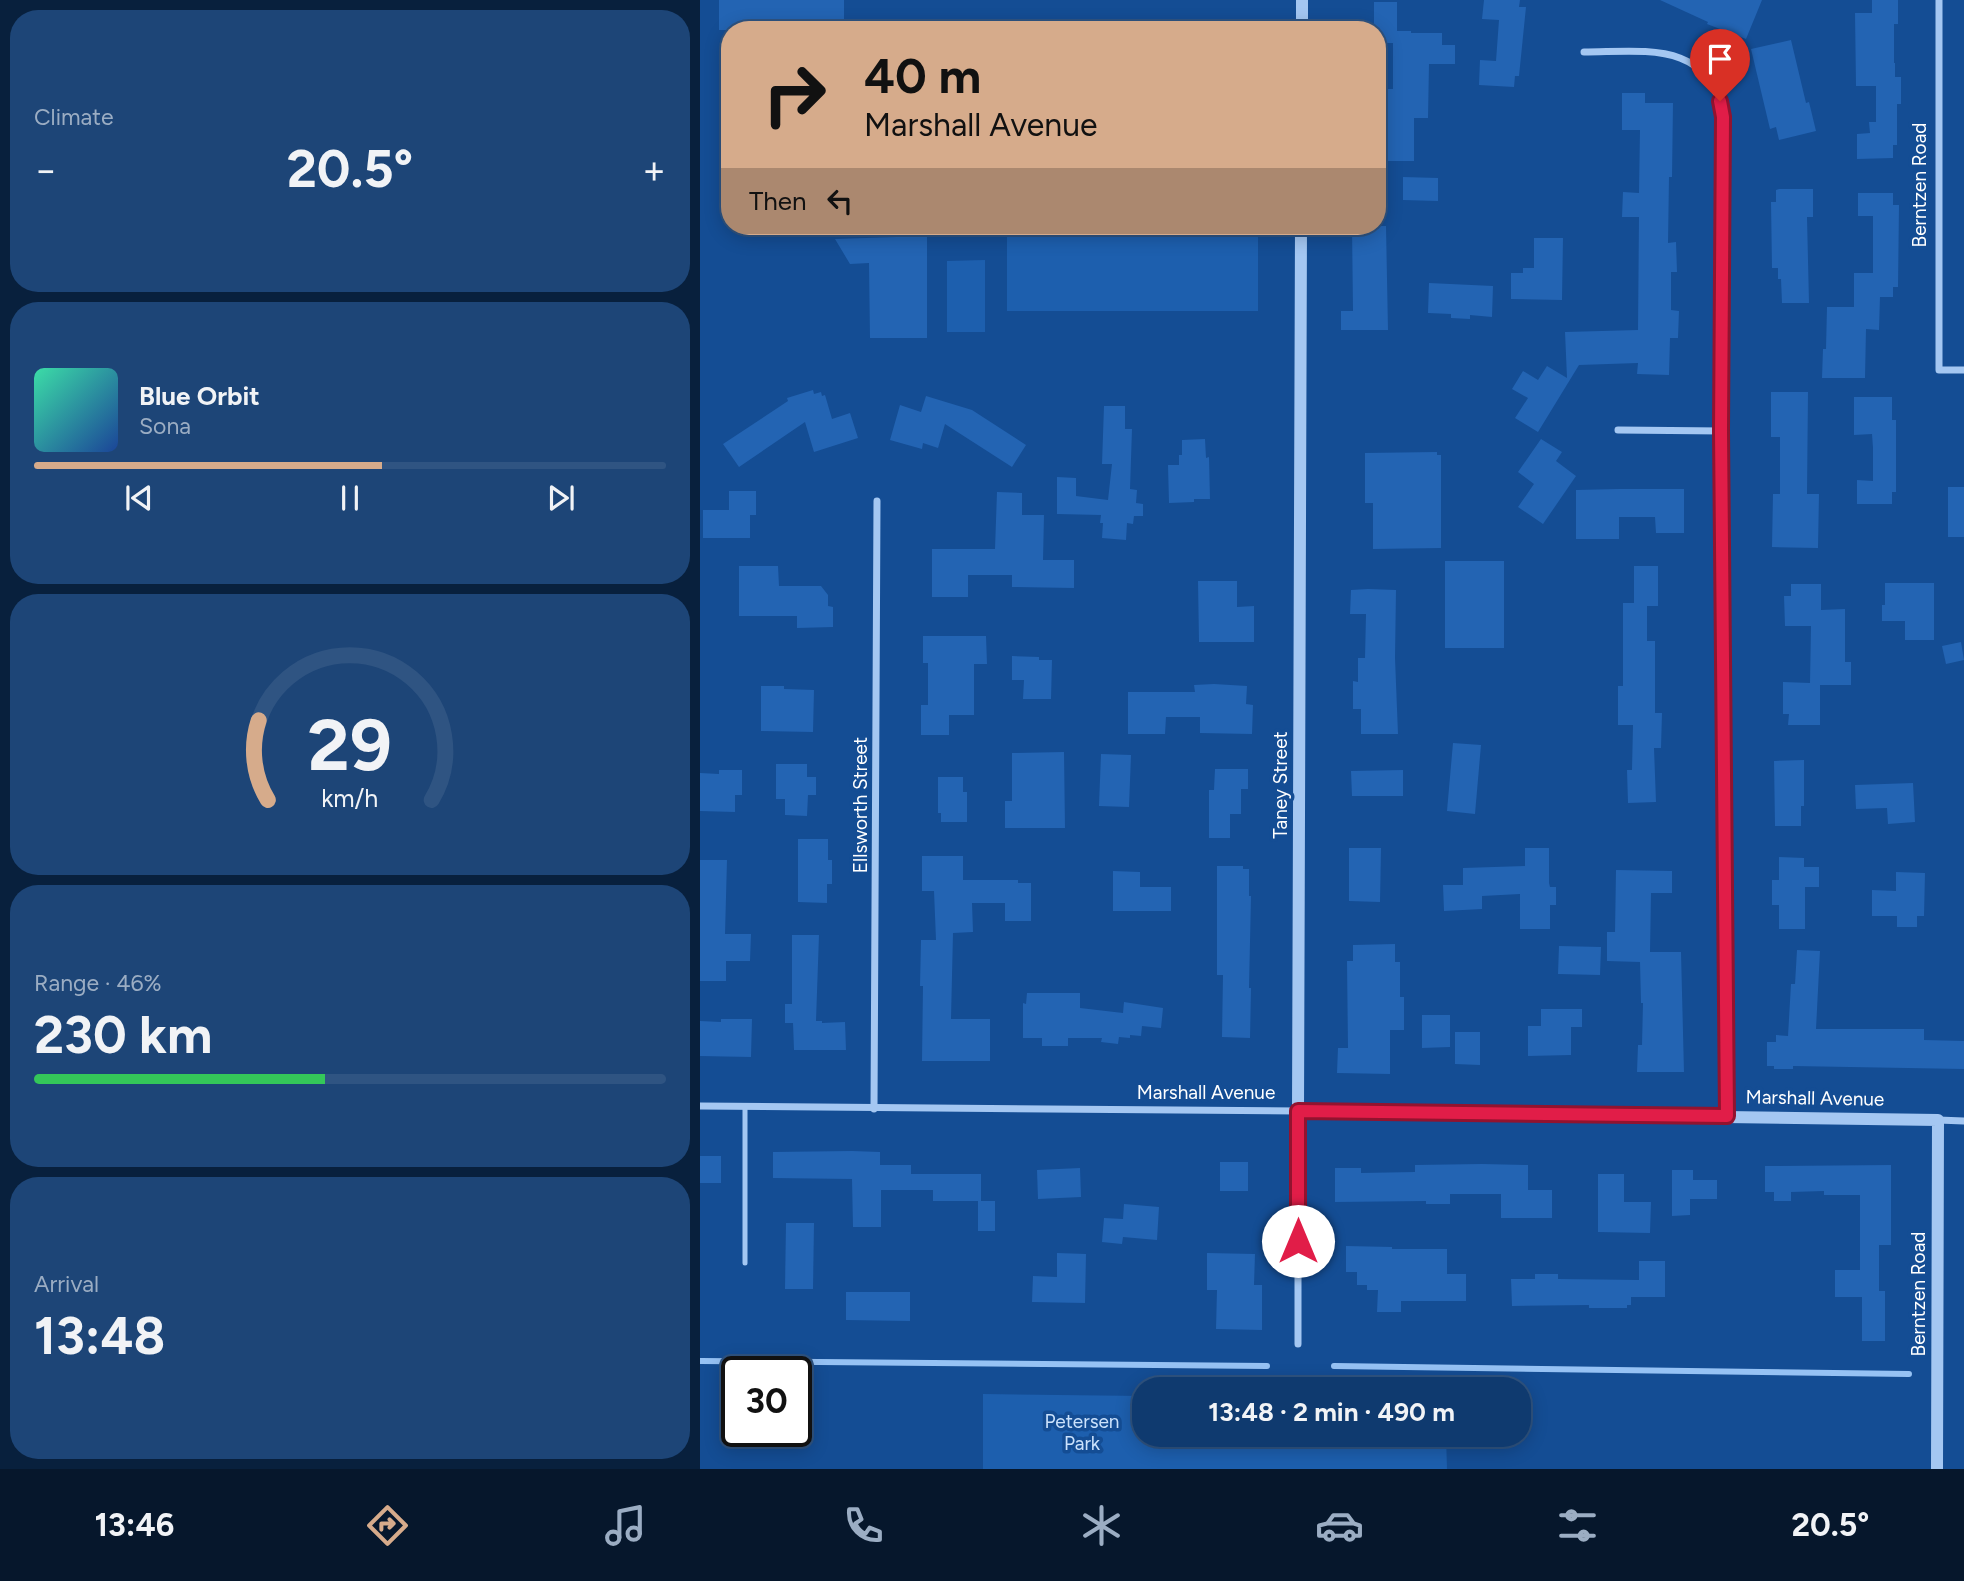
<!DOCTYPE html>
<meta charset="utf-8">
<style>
:root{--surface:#0f3a6f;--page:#1d4577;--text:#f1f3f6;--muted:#9badc3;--line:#2f5482;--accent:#d6ab8b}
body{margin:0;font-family:Figtree,sans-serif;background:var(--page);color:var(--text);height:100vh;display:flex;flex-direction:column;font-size:26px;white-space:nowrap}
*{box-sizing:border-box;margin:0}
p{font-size:23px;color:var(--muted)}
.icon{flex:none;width:38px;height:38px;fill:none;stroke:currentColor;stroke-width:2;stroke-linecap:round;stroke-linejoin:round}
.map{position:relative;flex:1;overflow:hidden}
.side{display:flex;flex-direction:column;gap:10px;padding:10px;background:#08203d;width:700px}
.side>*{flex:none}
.guide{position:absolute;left:21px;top:21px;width:665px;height:214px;border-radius:28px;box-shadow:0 4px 18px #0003,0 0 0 2px var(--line);background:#d6ab8b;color:#111;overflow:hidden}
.speed{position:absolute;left:21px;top:1356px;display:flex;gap:14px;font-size:35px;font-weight:700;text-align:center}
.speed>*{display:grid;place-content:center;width:91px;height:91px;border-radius:50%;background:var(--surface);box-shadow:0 4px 18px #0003,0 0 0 2px var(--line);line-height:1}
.speed .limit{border:4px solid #111;border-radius:10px;background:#fff;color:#111}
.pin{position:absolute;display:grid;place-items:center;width:60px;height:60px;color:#fff;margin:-72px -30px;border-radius:50% 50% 50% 0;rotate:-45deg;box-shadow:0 0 7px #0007}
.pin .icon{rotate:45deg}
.me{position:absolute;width:77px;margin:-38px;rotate:0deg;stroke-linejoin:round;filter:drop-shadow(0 0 5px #0008)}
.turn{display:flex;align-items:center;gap:24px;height:147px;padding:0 28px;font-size:32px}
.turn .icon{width:91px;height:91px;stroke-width:2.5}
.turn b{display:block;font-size:49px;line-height:60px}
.then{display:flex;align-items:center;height:66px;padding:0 28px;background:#0003;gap:14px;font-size:26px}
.big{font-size:52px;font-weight:700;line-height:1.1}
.side .tile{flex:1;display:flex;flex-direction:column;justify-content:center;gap:10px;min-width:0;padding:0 24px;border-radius:28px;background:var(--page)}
.side .dial{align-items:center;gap:0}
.dial svg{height:182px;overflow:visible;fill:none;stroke:var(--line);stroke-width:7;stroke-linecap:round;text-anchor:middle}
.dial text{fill:var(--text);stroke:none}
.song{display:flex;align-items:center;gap:21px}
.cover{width:84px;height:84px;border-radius:10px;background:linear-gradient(135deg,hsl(160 70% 55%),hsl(220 70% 35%))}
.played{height:7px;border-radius:4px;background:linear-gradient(90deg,var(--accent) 55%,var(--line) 55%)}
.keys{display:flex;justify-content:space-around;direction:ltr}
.heat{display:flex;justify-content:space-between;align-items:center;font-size:38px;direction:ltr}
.charge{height:10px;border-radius:5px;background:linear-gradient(90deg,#34c759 46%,var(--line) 0)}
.trip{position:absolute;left:432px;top:1377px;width:399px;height:70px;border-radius:28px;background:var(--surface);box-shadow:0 4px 18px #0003,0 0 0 2px var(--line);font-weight:700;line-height:70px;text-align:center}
.tabs{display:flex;height:112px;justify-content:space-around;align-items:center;background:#06172c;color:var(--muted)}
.tabs .icon{width:49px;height:49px}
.tabs .current{color:var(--accent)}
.tabs b{font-size:32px;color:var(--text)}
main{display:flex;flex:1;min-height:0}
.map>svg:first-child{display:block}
</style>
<main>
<section class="side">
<div class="tile"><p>Climate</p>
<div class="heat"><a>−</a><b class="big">20.5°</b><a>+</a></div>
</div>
<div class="tile">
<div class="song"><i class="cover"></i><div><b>Blue Orbit</b><p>Sona</p></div></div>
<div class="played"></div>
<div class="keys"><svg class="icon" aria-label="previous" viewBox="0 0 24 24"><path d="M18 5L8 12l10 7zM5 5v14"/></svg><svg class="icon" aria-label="pause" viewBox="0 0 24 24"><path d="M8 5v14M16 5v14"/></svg><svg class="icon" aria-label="next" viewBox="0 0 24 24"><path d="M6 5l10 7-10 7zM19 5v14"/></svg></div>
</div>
<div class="tile dial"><svg viewBox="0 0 100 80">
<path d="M14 69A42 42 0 1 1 86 69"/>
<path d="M14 69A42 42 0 0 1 10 34" stroke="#d6ab8b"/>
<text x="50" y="56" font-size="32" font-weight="700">29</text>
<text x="50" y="72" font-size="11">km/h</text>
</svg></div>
<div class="tile"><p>Range · 46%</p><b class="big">230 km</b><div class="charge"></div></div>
<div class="tile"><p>Arrival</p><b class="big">13:48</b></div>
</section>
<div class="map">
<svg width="1264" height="1469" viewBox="0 0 1264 1469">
<rect width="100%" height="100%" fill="#144d94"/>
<g fill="#1d5fae">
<path d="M248,226h52v1c-17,10 -36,13 -52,-1z"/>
<rect x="307" y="226" width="251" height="85"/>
<polygon points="285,260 285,332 247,332 247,261"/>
<polygon points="283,1394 444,1396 444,1435 746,1435 747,1469 283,1469"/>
</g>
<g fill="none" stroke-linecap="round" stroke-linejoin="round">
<g stroke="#96c2f4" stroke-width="6">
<polyline points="0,1361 567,1366"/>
<polyline points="634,1366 1209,1374"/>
</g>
</g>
<g fill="#2364b3">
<rect x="19" y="0" width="125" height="30"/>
<polygon points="784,0 820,0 819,7 826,7 819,76 815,76 814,87 779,85 780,60 796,61 799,20 782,19"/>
<polygon points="960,0 1062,0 1046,39 1007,24 1008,22"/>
<polygon points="1172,0 1198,0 1198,24 1194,24 1194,63 1195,63 1195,77 1201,77 1201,104 1197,104 1197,145 1193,145 1193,158 1157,159 1157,134 1170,133 1169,122 1176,122 1176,86 1156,86 1155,13 1172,13"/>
<polygon points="674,2 697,2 697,31 711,31 711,33 742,33 742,45 755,45 755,64 729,64 728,118 714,118 714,161 677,161 677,89 693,89 693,43 677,43 677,30 674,30"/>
<polygon points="1091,40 1106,103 1109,102 1116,131 1079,140 1076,127 1070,129 1051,49"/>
<polygon points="922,93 945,93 945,103 973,103 972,177 969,177 968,243 976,242 977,272 971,272 971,310 979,311 978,338 970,338 969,375 937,374 938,363 879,365 838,432 815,418 828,398 812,389 823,371 838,380 847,366 867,378 865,332 938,330 939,217 922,217 923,192 939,193 940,130 922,130"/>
<polygon points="703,177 738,178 738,201 703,200"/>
<polygon points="1079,189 1113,189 1113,217 1107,217 1109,303 1082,303 1081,279 1078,279 1078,268 1072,268 1071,202 1076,202 1076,190"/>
<polygon points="1158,193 1193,193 1193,205 1199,205 1198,287 1193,287 1193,297 1180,297 1179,330 1166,329 1165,378 1122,378 1123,349 1126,349 1127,307 1154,307 1154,273 1173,273 1173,216 1158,216"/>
<polygon points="652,226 686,226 688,330 641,330 641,311 653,311"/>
<polygon points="227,236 227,338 170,338 169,263 150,264 135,239"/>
<polygon points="834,238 863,238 862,300 811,299 811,273 823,273 823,268 834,268"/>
<polygon points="729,283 793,286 792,317 770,315 770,319 751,318 751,314 728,313"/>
<polygon points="113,390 114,394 121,392 122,396 125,395 132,419 150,413 158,438 114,452 105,422 39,467 23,444 88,401 87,398"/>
<polygon points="1071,392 1108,392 1107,494 1119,494 1118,548 1072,547 1073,494 1080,494 1080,437 1071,437"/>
<polygon points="226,396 272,410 326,445 312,467 245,424 238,448 223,443 222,449 190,440 200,405 221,412"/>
<polygon points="1154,397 1192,397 1192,420 1196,420 1196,492 1192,492 1192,504 1157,504 1157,480 1173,481 1173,448 1172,434 1154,435"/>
<polygon points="404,406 425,406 425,429 432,429 430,489 437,490 436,503 443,504 443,516 434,516 433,524 427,523 426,540 402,538 403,523 400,523 401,515 357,514 357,477 376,478 376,496 408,500 412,464 402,464"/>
<polygon points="505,439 506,458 509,457 510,499 494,499 494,502 469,503 468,465 479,465 479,455 482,455 482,440"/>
<polygon points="841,439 862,452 856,461 876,476 843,524 818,507 834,484 818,472"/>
<polygon points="737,452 737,455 741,455 741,548 673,549 673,503 665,503 665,453"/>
<rect x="1248" y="487" width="16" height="50"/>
<polygon points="919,489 984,489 984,533 956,533 955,517 919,517 919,539 876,539 876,490"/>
<polygon points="29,491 56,491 56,515 50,515 50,538 3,538 3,510 29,510"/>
<polygon points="297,492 322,493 322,515 344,515 343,560 374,560 374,588 312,587 312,575 268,575 268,597 232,597 232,549 295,549"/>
<rect x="745" y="561" width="59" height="87"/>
<polygon points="39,566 78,566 79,586 121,586 128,595 128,606 133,607 133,627 97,628 97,616 39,616"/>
<polygon points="934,566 958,566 958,606 947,606 947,641 955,641 955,713 962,713 961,748 954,748 956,802 928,803 927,770 932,770 933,725 918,725 918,686 923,686 923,603 934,603"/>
<polygon points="498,581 537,581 537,607 554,606 554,642 499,642"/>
<polygon points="1185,583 1234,583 1234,640 1205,640 1205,621 1182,621 1182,605 1185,605"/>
<polygon points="1091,584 1121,584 1121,610 1145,609 1145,662 1151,662 1151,685 1120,685 1120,725 1088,725 1089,714 1083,714 1083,682 1110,683 1111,626 1085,626 1084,596 1091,596"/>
<polygon points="668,589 696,590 695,658 698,734 661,734 661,709 653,709 653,681 658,682 658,658 665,658 666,614 650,614 651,590"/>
<polygon points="223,636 286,636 287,664 274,664 274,715 249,715 249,735 221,735 221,705 228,705 228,663 223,663"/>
<polygon points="1261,642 1264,660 1246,664 1242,646"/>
<polygon points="312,656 339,657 339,660 352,660 351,699 323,699 324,680 312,680"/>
<polygon points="514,684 547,686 546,704 553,705 552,734 500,733 500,717 466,717 465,734 428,734 428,692 495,692 494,685"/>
<polygon points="61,686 84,686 84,689 114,690 113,732 61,731"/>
<polygon points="753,743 781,745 775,814 747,811"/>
<polygon points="364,752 365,828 305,828 305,801 312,801 312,753"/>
<polygon points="401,754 431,755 429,807 399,806"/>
<polygon points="1104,760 1104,806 1101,806 1101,826 1075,826 1074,761"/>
<polygon points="76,764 107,764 107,777 116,777 116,795 108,795 107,816 85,815 85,799 76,799"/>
<polygon points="515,769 548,769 548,789 541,789 541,814 530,814 530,838 509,838 509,790 514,790"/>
<polygon points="19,770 42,770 42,795 35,795 35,812 0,811 0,773 19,774"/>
<polygon points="703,770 703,796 652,796 651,771"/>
<polygon points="238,777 263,777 263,792 267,792 267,822 241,822 241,813 238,813"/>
<polygon points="1213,783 1215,822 1188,824 1187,808 1156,809 1155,785"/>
<polygon points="98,839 128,839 128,860 132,860 132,884 127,884 127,903 98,902"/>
<polygon points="649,848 681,848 680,902 649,901"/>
<polygon points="825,848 849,848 849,883 850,887 856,887 856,905 850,905 850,929 820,929 820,894 782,896 782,909 744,911 743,885 763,885 763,868 825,866"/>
<polygon points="222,856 263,856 263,880 318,880 318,883 331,883 331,921 305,921 305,903 272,903 273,932 253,933 251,1019 290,1019 290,1061 222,1061 223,986 220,986 221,940 236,940 234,891 222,891"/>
<polygon points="1079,857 1104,858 1104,867 1119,867 1119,887 1105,887 1105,929 1079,929 1079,905 1072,905 1072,880 1079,880"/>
<polygon points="0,860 27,860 25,934 51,934 50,961 26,961 26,981 0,981"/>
<polygon points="517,866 543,866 543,869 549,869 549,896 551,896 549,988 551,988 550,1038 522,1037 523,975 517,975"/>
<polygon points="916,870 972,871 972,893 951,893 950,952 981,952 984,1072 937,1072 938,1045 942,1045 943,1003 941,1003 940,962 907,961 907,932 915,932"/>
<polygon points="413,871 440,872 440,887 471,887 471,911 413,911"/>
<polygon points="1196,872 1225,873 1224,916 1217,916 1217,927 1197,927 1197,916 1172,916 1172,890 1196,891"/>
<polygon points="92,935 119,935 116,1021 122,1021 122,1023 145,1022 146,1050 94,1050 93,1023 85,1023 85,1004 92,1004"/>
<polygon points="695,944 695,962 700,962 700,997 704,997 704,1030 690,1030 690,1074 637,1073 638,1048 648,1048 647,961 653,961 653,945"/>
<polygon points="859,946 901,947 900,975 858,974"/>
<polygon points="1097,950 1120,951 1116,1029 1224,1029 1224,1040 1264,1041 1264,1069 1093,1066 1093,1069 1074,1069 1074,1066 1067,1066 1067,1042 1076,1042 1076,1035 1088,1036 1091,984 1095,984"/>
<polygon points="327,993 380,993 380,1008 423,1013 424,1002 463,1008 461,1028 442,1026 441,1036 430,1035 430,1038 419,1037 418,1044 401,1042 402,1038 368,1038 368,1046 342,1046 342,1038 323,1038 323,1003 326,1004"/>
<polygon points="841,1009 882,1009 882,1027 871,1027 871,1055 828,1056 828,1026 841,1026"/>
<polygon points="722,1015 750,1015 750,1047 722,1048"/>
<polygon points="21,1019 52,1019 51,1057 0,1056 0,1021 21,1022"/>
<polygon points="755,1032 780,1032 780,1065 755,1064"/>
<polygon points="152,1151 180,1152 180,1165 211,1165 211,1174 281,1174 281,1201 295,1201 295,1231 278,1231 278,1201 233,1201 233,1190 181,1190 181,1227 153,1227 152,1179 73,1178 73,1152"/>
<rect x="0" y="1156" width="21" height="27"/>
<rect x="520" y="1162" width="28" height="29"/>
<polygon points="782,1164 828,1165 828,1190 852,1190 852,1218 801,1218 801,1194 750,1194 750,1204 726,1204 726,1201 635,1202 635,1168 661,1168 661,1173 715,1172 715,1165"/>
<polygon points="1191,1165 1191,1245 1179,1245 1179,1291 1185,1291 1185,1341 1162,1341 1162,1297 1135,1297 1135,1270 1160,1270 1160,1195 1124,1195 1124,1191 1091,1192 1091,1201 1074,1201 1074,1192 1065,1192 1065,1166"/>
<polygon points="380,1168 381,1197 338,1199 337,1170"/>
<polygon points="972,1170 993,1170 993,1180 1017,1180 1017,1199 990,1199 990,1215 972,1216"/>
<polygon points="898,1174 924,1174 924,1202 951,1202 950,1233 898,1232"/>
<polygon points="424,1204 459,1207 457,1240 423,1237 422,1244 402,1242 404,1218 423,1219"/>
<polygon points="86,1223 114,1223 113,1289 85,1289"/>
<polygon points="646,1246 692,1247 692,1249 747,1249 747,1274 766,1274 766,1301 701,1301 701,1312 677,1312 678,1290 667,1290 667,1285 657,1285 657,1272 646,1272"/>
<polygon points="357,1253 386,1254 385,1303 332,1302 333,1276 357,1277"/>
<polygon points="507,1253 555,1254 554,1285 562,1285 562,1330 516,1329 517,1290 507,1290"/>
<polygon points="939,1261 965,1261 965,1297 931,1297 931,1305 927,1305 927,1308 889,1308 889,1305 812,1306 811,1279 835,1279 835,1274 858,1274 858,1279 939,1280"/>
<polygon points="146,1292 210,1292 210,1321 146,1320"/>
</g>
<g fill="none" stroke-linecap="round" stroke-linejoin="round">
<polyline stroke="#a4c7f2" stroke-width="5" points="45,1107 45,1263"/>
<g stroke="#a4c7f2" stroke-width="7">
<polyline points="1239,0 1239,370 1264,370"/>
<path d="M884,52c59,0 127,-13 139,65l-1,314 5,685"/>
<polyline points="918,430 1022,431"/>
<polyline points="0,1106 598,1111 598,1344"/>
<polyline points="174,1109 177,501"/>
<polyline points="1238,1120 1264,1121"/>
</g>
<g stroke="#a4c7f2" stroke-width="12">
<polyline points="602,30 602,0"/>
<polyline points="601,226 598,1111 1238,1120 1237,1469"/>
</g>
</g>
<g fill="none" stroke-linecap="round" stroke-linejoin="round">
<defs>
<polyline id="route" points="598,1241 598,1111 1027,1116 1021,431 1023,117 1020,101"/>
</defs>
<use href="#route" stroke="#92132f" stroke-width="18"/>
<use href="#route" stroke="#e11d48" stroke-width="12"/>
</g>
<g text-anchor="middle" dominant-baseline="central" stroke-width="7" stroke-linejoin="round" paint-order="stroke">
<g font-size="19" fill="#fff" stroke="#144d94">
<text transform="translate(1219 185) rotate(-90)">Berntzen Road</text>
<text transform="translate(580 785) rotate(-90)">Taney Street</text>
<text transform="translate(160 805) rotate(-90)">Ellsworth Street</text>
<text x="506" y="1092">Marshall Avenue</text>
<text transform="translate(1115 1098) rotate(1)">Marshall Avenue</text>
<text transform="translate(1218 1294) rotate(-90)">Berntzen Road</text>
</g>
<g font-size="19" fill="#cbe2fc" stroke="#144d94">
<text x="382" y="1421">Petersen<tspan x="382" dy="22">Park</tspan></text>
</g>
</g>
</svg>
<div class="speed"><div class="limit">30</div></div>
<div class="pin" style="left:1020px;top:101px;background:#d93025"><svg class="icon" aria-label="arrive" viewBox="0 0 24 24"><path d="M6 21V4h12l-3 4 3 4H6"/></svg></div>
<svg class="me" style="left:598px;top:1241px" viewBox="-20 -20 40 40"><circle r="19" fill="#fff"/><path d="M0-13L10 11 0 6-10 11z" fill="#e11d48"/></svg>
<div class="trip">13:48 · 2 min · 490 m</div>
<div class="guide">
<div class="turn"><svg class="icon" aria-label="right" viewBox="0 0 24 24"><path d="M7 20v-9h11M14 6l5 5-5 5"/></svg><div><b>40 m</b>Marshall Avenue</div></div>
<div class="then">Then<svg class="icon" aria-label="left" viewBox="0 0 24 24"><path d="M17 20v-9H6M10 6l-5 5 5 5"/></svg></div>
</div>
</div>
</main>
<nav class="tabs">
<b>13:46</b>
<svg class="icon current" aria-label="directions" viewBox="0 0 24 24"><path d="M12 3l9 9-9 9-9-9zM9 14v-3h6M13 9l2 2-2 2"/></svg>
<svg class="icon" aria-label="music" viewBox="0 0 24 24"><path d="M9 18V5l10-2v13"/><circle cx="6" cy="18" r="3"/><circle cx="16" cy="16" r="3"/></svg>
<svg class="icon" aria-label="phone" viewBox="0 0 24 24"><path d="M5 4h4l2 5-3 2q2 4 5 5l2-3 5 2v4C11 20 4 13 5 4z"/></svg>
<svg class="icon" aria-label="climate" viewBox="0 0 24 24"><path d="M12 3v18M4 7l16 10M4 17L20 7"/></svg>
<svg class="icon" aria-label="car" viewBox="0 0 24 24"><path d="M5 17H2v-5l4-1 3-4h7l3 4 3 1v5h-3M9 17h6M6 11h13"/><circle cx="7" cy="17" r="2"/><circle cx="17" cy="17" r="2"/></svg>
<svg class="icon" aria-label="filters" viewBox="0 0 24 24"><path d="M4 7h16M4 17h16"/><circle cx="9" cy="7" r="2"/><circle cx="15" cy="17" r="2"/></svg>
<b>20.5°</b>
</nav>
